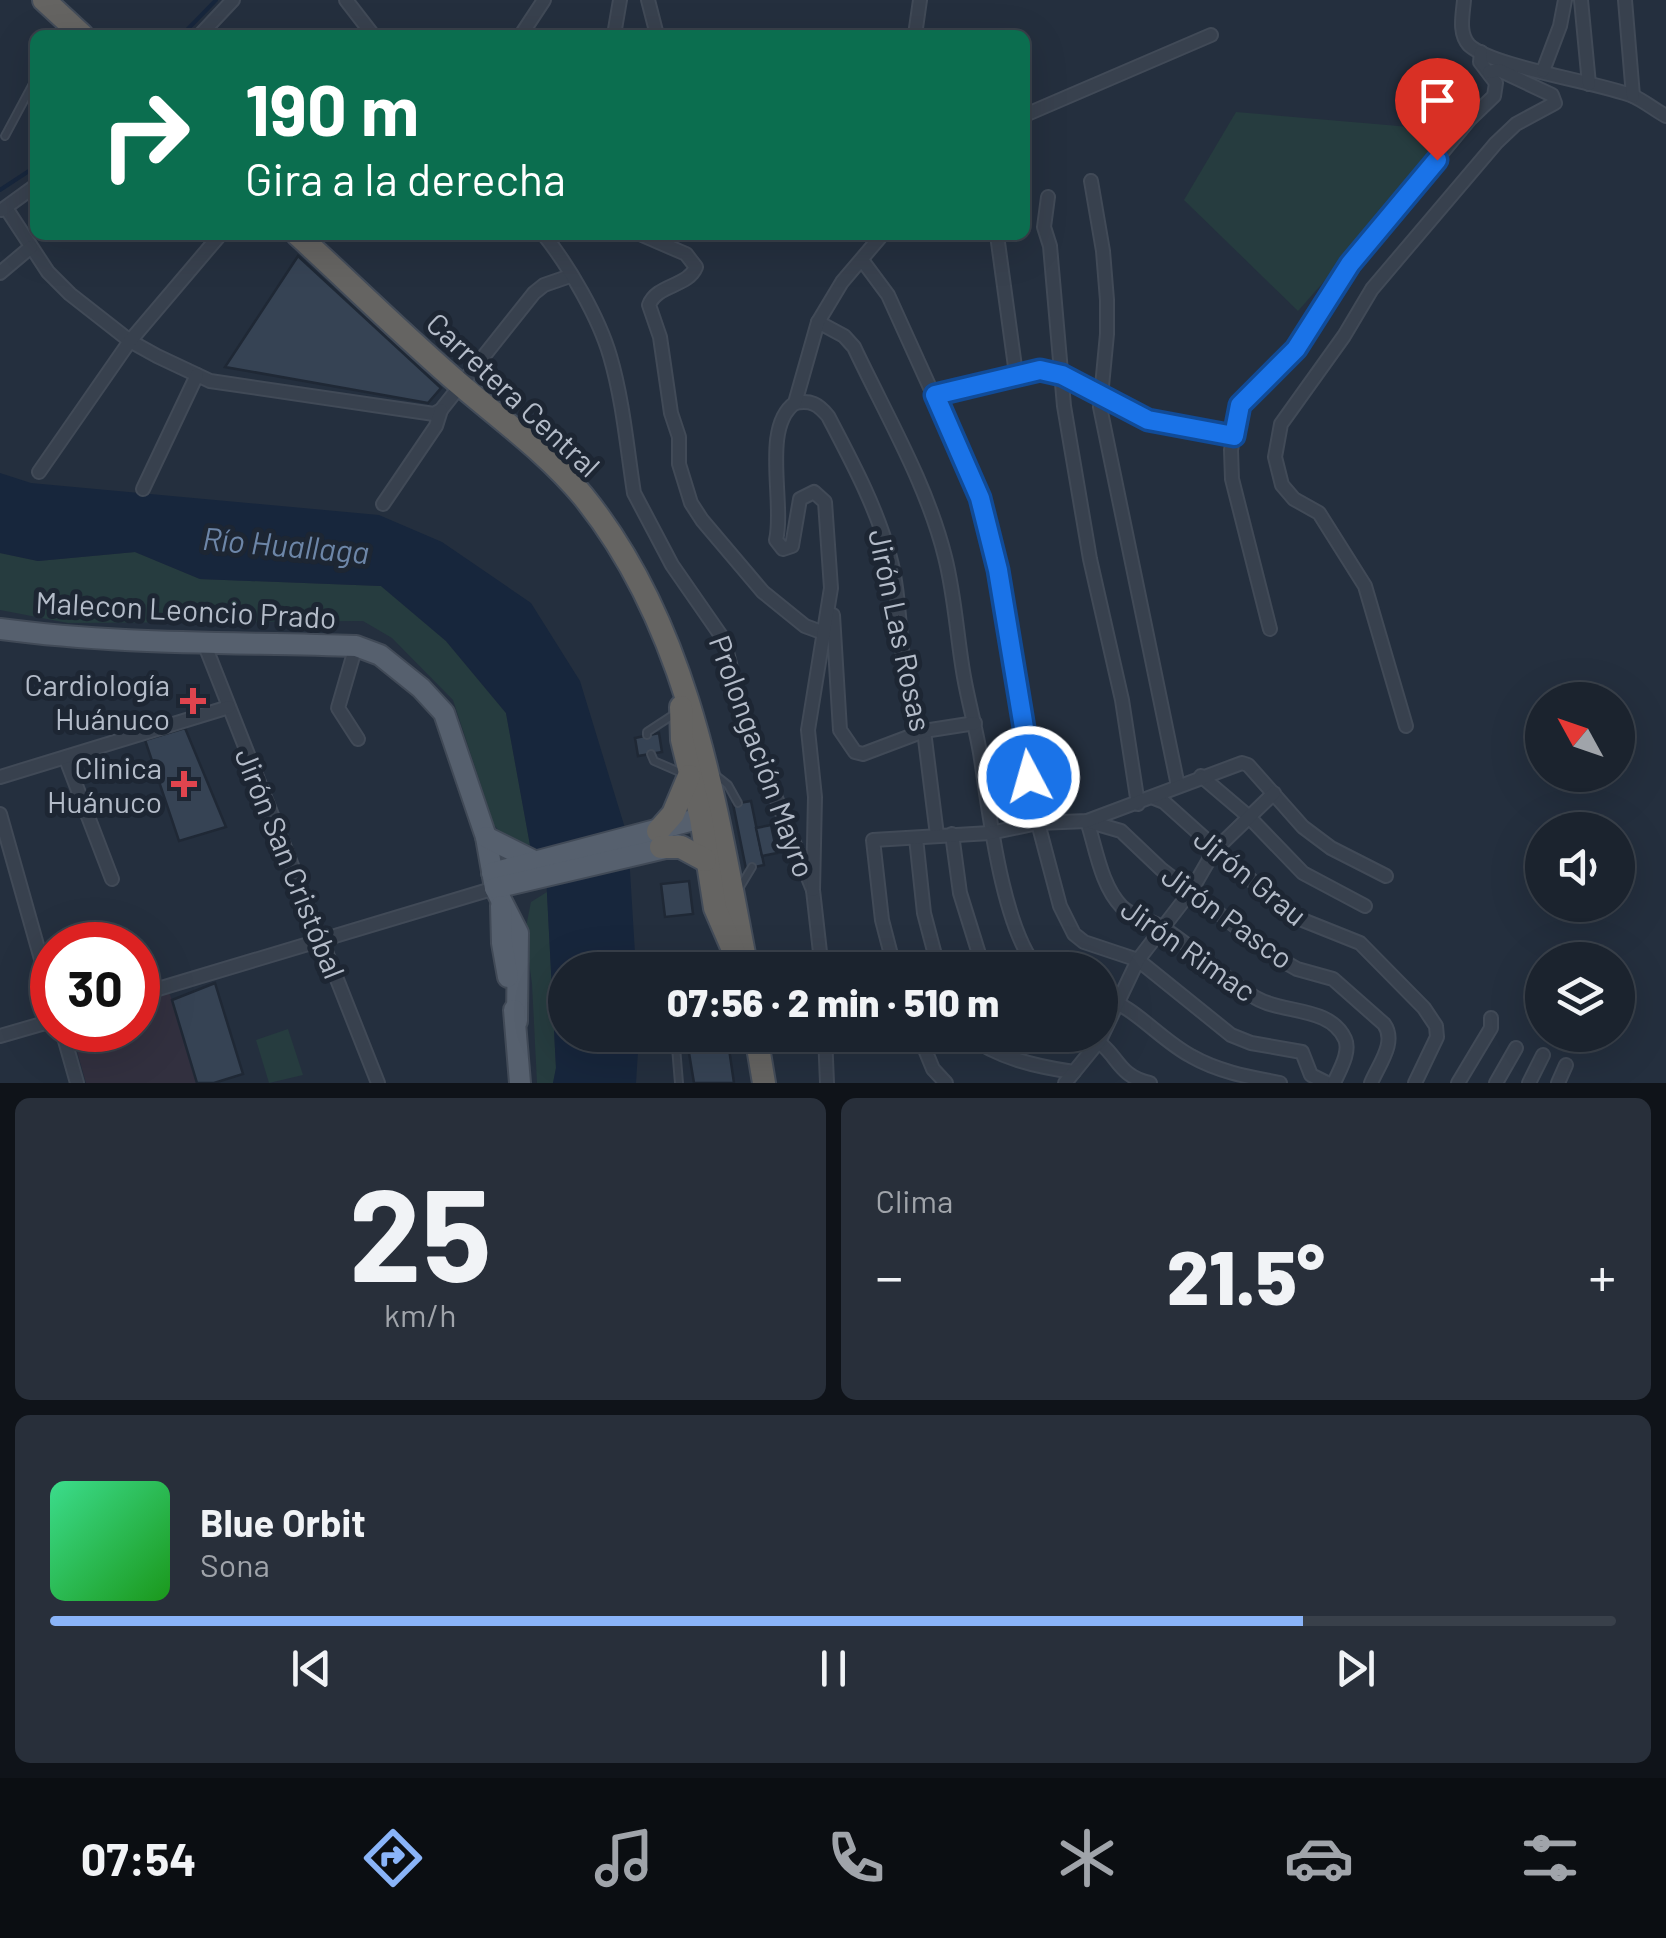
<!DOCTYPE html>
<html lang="es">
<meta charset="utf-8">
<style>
:root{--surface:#1b232e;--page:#282f3a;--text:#f1f3f6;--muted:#a0a4aa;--line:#39404a;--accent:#8ab4f8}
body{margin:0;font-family:Barlow,sans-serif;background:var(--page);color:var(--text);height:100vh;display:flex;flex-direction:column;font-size:38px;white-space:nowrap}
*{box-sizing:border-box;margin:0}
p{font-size:32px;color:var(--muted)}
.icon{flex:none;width:55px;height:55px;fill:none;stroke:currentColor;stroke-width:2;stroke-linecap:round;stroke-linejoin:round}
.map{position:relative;height:1083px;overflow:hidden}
.drawer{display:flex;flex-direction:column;gap:15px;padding:15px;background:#0f1319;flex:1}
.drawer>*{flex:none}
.top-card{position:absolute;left:30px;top:30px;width:1000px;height:210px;border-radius:15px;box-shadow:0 10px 40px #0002,0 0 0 2px var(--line);background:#0b6e4f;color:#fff;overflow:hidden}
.needle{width:65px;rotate:310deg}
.tools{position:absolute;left:1525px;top:682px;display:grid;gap:20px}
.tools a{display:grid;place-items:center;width:110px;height:110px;border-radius:50%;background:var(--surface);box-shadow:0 10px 40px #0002,0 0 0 2px var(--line);font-size:50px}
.speed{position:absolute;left:30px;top:922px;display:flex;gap:20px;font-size:50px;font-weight:700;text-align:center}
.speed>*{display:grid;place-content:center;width:130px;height:130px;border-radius:50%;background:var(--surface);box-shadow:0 10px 40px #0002,0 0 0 2px var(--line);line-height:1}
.speed .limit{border:15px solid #d22;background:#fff;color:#111}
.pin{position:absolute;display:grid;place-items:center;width:85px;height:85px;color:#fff;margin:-102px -42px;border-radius:50% 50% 50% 0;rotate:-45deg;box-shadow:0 0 10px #0007}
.pin .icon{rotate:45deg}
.me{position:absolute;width:110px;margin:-55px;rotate:354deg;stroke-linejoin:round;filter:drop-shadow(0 0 8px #0008)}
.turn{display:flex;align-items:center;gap:35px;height:210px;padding:0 50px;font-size:45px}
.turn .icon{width:130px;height:130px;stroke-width:2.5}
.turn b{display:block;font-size:70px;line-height:85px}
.big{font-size:75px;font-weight:800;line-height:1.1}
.drawer .tile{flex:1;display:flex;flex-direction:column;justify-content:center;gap:15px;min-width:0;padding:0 35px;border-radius:15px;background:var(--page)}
.drawer .dial{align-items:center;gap:0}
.dial b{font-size:130px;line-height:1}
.song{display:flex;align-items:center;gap:30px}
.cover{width:120px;height:120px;border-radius:15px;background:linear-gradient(135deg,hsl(150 70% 55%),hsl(120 70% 35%))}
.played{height:10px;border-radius:5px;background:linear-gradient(90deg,var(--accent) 80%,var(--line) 80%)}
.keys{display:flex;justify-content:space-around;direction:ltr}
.heat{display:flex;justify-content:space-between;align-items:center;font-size:55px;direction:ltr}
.drawer .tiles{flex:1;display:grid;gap:15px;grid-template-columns:1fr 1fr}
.tile:last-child{grid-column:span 2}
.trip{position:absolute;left:548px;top:952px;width:570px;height:100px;border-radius:50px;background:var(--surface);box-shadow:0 10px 40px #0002,0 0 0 2px var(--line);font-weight:800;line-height:100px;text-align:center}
.dock{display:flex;height:160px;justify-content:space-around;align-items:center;background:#0b0e12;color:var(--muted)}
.dock .icon{width:70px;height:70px}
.dock .active{color:var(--accent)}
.dock b{font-size:45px;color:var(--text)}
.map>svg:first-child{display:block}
</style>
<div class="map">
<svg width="1666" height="1083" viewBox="0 0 1666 1083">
<rect width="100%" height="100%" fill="#242f3e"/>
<polygon fill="#32303f" points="169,991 197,1083 86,1083 71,1030 138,1030 138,1001"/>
<g fill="#263c3f">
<polygon points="1236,112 1457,131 1298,311 1184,200"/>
<polygon points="135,552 200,579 381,586 446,641 506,713 530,845 506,839 494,825 453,700 392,638 363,621 68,623 0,610 0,553 38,561"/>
<polygon points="547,892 556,1068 553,1083 537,1083 532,984 525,932 531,902"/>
<polygon points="288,1029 303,1075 269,1083 256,1040"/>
</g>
<polygon fill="#17263c" points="0,473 31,483 379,515 442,542 531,603 580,681 628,838 636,970 565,970 565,1035 639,1035 636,1083 553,1083 556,1068 546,875 530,845 506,713 446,641 381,586 200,579 135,552 38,561 0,553"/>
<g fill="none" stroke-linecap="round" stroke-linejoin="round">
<g stroke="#17263c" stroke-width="4">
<polyline points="182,35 216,0"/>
<polyline points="0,190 35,167"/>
</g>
</g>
<g fill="#364354" stroke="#1f2835" stroke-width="2.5">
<polygon points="298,256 441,388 428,403 225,367"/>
<polygon points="185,728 226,827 179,841 145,740"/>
<polygon points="659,733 662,752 638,756 635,738"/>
<polygon points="751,801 764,865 746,869 733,804"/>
<polygon points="771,825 777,853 762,856 756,828"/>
<polygon points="689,881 693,914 665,917 661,884"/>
<polygon points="713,962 719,970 688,970 690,966"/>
<polygon points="215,983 243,1074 214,1083 197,1083 172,1000"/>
<polygon points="686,1035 727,1035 734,1083 694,1083"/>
</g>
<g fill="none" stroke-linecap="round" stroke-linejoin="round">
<defs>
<g id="service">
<polyline points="5,136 35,80"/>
<polyline points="647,735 647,732 676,713"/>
<polyline points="651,754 654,761 684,774"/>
<polyline points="714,774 728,785 738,803"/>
<polyline points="740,887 752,867"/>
<polyline points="675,1035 679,1083"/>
</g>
<g id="minor">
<polyline points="346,0 373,35"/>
<polyline points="648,0 657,35"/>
<path d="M1464,0c-1,14 -6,33 5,45 23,22 129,37 164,51 11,5 22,14 33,20"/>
<polyline points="1581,0 1589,84"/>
<polyline points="1625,0 1633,96"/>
<polyline points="200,35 233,0"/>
<polyline points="521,35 544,0"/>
<polyline points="614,35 620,0"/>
<polyline points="915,35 920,0"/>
<polyline points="1543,71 1560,26 1565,0"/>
<polyline points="1025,115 1211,35"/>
<polyline points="1091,181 1103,251 1107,300 1107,334 1100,407 1178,786"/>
<polyline points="1048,197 1044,227 1050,246 1064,406 1090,559 1122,700 1138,804"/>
<polyline points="6,208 48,272 70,294 130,341 157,356 210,381 434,414 441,410 534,293 544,285 570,276"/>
<polyline points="2,210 35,186"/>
<path d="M544,235c25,31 55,83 66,121 13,44 17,92 24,137l38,72 52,75 19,76 70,174 9,80"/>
<path d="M642,235l44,19 10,13c-8,20 -39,17 -47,38l11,32 11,76 8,24v27l12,39 11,17 61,72 42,34 19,7"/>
<polyline points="997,235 1016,374"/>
<polyline points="862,260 888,295 980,498 998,571 1027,747 1032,816 1038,823 1060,906 1074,934 1084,942 1138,960 1231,1035 1251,1043 1302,1052 1311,1075 1327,1083"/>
<polyline points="0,273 31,247"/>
<path d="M818,322l26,14 10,11c32,68 73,137 91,210 10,39 12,81 19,120 5,28 13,55 17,82 8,53 22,173 58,211"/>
<polyline points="935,395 1040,370 1062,375 1148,420 1234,436"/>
<path d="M795,403c16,-3 23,1 33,13 24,46 48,90 62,141 15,54 5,128 34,174l13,104"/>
<polyline points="39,472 130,341 220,235"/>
<polyline points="143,489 197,375"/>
<polyline points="383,504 436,426 441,410"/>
<polyline points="833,615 840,730 855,752 863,754 924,731 975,723"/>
<polyline points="1270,629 1232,479 1231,450 1240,405 1296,349 1350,264 1470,119 1494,96 1496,83 1480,62 1481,52"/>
<polyline points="204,643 378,1083"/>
<polyline points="356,646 338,708 358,739"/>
<polyline points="1406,726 1365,586 1319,513 1294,499 1282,485 1275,457 1281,424 1344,336 1372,289 1496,143 1516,124 1555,103 1552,95 1499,70 1489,72"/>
<polyline points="66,759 112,879"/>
<polyline points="1201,776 1248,816 1303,873 1365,906"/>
<polyline points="0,777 229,707"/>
<polyline points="1154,798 1164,802 1290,915 1360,943 1424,1008 1436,1026 1437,1037 1415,1083"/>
<polyline points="0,814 52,998"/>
<path d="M1087,821c9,27 14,65 35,86 12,11 28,12 41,21 33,20 60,51 93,70 27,16 74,8 89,41 6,13 -6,32 -11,44"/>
<path d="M1090,822l31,9 40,38 113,87 23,13 36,10 51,45c13,18 -5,40 -13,59"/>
<polyline points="952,834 960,893 984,970"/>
<polyline points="916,838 924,913 939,970"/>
<path d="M813,890l2,-93 -7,-67 23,-142 -6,-86 -11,-10 -14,7 -8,47 -9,3 -7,-9c9,-37 -15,-113 19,-137l23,-81 24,-40 40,-47"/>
<polyline points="895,970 882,920 873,840 990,833 1038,823 1087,821 1242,763 1248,765 1303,827 1331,848 1386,876"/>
<polyline points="138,995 495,888"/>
<path d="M1100,996c35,10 59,43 91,60 28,16 58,21 89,27"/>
<polyline points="62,1030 77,1083"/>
<polyline points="825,1035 827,1083"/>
<polyline points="919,1035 933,1069 946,1083"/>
<path d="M968,1035c29,23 70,32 106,37"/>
<path d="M1083,1035c36,11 29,40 67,48"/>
<polyline points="0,1036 52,1021"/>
<polyline points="1065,1083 1100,1040 1138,960 1191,891 1214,851 1274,793"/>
<polyline points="1458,1083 1491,1028 1491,1018"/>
<polyline points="1496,1083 1516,1048"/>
<polyline points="1529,1083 1543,1055"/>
<polyline points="1558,1083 1566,1065"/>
</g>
<g id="primary">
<path d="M0,629c118,16 238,13 356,17l24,9 41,33 23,25 42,124 9,51 23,45 -1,88"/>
<polyline points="486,837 534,861"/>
<polyline points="492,873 701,818 711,823"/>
<polyline points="495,888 678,845"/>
<polyline points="501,906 502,943 508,977"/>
<polyline points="514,1010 520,1083"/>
</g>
<g id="trunk">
<polyline points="44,0 82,35"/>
<path d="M298,235c50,46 99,94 150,139 45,40 97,76 135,122 108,133 133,311 164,474"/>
<polyline points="681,707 682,740 701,818 715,908 734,952"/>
<polyline points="658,831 673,814 689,776"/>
<polyline points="661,847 681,847 705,860"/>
<polyline points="756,1035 764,1083"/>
</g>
</defs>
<use href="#service" stroke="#414a57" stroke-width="10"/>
<use href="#minor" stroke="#414a57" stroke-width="16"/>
<use href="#primary" stroke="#414a57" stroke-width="24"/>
<use href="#trunk" stroke="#434c59" stroke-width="26"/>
<use href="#service" stroke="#38414e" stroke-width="6"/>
<use href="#minor" stroke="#38414e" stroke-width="12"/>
<use href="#primary" stroke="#56606e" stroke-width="20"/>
<use href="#trunk" stroke="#656462" stroke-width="22"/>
</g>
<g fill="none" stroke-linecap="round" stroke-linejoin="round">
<defs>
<polyline id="route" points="1029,777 1027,746 998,570 980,498 935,395 1040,370 1062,375 1148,420 1234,436 1240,405 1296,349 1350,264 1437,160"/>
</defs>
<use href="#route" stroke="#114b97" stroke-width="25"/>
<use href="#route" stroke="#1a73e8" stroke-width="18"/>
</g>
<g fill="#e0444e" stroke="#1d2633" stroke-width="4">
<path d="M188 686h10v10h10v10h-10v10h-10v-10h-10v-10h10z"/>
<path d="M179 769h10v10h10v10h-10v10h-10v-10h-10v-10h10z"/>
</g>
<g text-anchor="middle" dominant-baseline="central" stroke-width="10" stroke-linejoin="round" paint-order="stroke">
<g font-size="30" fill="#b4bcc9" stroke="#1d2633">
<text transform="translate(514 394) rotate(43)">Carretera Central</text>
<text transform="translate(186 609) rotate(3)">Malecon Leoncio Prado</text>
<text transform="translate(901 630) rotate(78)">Jirón Las Rosas</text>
<text transform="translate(763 756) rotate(70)">Prolongación Mayro</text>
<text transform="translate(291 863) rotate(68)">Jirón San Cristóbal</text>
<text transform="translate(1251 876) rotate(39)">Jirón Grau</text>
<text transform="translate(1228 916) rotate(36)">Jirón Pasco</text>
<text transform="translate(1189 949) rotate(35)">Jirón Rimac</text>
</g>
<g font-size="30" fill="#b4bcc9" stroke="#1d2633" text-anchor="end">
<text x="170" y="684">Cardiología<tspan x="170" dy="34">Huánuco</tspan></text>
<text x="162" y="767">Clinica<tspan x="162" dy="34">Huánuco</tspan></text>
</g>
<g font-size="32" font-style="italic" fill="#6d86a8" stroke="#1d2633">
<text transform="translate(286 544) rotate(5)">Río Huallaga</text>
</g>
</g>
</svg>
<div class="tools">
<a><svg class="needle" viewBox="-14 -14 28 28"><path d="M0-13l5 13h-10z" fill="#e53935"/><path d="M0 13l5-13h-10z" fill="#a0a4aa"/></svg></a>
<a><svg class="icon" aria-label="sound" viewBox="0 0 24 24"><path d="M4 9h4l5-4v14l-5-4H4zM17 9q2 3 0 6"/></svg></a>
<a><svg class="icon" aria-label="layers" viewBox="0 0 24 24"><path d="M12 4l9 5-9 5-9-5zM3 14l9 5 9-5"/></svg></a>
</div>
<div class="speed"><div class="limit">30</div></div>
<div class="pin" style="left:1437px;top:160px;background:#d93025"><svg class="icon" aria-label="arrive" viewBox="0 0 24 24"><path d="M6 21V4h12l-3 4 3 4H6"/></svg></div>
<svg class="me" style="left:1029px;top:777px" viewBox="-20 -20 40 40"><circle r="17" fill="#1a73e8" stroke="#fff" stroke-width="3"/><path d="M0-11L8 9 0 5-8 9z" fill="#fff"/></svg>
<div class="trip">07:56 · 2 min · 510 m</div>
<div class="top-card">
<div class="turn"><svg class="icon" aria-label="right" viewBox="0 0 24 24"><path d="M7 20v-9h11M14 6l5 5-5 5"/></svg><div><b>190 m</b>Gira a la derecha</div></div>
</div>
</div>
<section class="drawer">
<div class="tiles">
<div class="tile dial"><b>25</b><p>km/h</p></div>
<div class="tile"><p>Clima</p>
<div class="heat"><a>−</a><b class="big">21.5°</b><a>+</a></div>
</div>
<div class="tile">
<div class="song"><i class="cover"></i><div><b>Blue Orbit</b><p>Sona</p></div></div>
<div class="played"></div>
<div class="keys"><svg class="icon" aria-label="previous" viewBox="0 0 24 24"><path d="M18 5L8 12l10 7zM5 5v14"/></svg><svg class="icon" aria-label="pause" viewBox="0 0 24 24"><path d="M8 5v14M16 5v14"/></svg><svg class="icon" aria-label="next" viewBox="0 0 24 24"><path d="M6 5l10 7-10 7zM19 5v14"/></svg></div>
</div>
</div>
</section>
<nav class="dock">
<b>07:54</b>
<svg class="icon active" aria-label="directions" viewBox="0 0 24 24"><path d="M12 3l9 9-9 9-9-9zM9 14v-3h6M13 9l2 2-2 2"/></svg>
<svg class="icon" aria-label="music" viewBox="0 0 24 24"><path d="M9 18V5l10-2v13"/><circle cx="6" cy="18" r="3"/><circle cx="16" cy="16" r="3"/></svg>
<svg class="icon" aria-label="phone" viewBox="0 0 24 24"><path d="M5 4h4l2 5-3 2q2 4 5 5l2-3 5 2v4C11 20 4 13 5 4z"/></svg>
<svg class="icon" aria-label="climate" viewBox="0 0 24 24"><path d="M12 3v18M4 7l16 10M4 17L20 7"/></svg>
<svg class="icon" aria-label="car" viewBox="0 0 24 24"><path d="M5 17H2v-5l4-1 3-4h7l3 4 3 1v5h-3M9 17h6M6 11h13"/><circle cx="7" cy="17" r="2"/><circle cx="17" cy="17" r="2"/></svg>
<svg class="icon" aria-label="filters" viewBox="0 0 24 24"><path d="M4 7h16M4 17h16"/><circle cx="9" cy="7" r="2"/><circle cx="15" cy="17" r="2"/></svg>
</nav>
